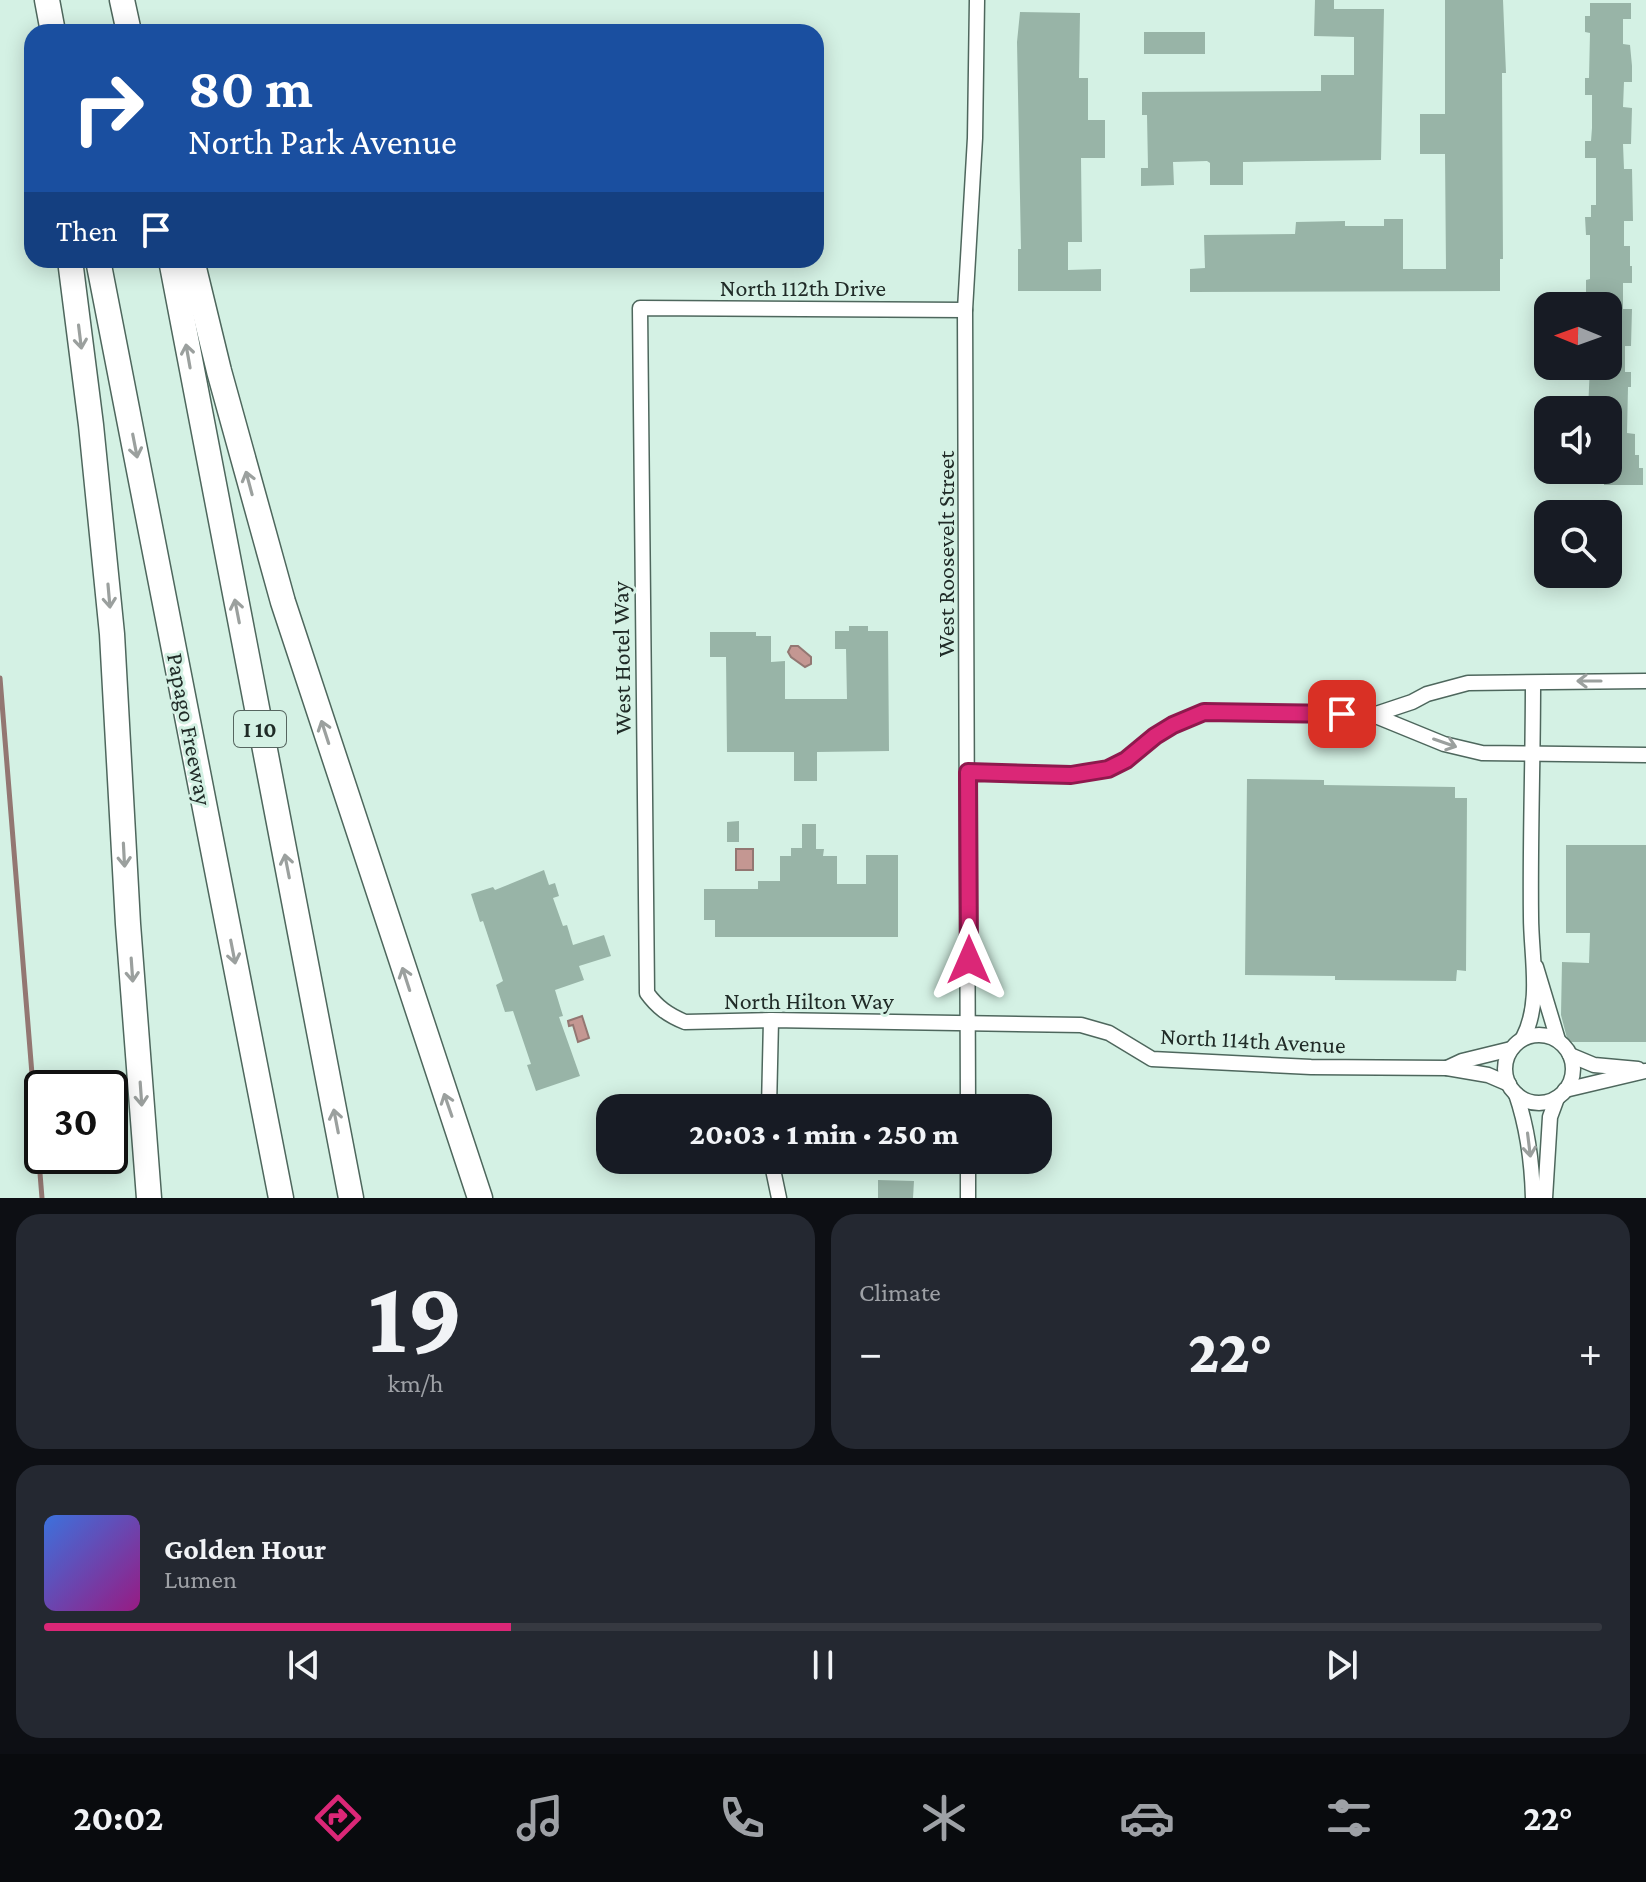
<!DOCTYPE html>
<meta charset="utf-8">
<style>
:root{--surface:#171b24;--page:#242831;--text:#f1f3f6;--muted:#9ea1a6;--line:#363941;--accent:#db2777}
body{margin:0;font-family:"Crimson Pro",serif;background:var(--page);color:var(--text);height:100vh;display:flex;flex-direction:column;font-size:30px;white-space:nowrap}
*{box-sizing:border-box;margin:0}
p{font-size:26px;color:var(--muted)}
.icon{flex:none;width:44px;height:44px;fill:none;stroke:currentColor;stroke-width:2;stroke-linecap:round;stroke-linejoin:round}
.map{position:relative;height:1198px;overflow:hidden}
.details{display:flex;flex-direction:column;gap:16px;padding:16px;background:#0d0f14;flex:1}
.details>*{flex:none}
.hud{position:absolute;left:24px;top:24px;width:800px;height:244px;border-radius:24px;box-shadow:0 4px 20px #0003;background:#1a4fa0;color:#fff;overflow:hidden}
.needle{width:52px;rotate:271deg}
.controls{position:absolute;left:1534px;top:292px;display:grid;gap:16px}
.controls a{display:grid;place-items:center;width:88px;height:88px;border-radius:16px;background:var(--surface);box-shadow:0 4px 20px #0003;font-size:40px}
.speed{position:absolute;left:24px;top:1070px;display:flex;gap:16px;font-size:40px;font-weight:700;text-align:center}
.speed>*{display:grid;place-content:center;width:104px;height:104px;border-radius:50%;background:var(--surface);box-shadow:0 4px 20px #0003;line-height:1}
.speed .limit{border:4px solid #111;border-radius:12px;background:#fff;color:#111}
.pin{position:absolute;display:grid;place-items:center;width:68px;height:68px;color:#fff;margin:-34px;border-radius:16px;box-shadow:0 4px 12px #0006}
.me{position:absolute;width:88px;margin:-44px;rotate:0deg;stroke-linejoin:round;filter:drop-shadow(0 0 6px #0008)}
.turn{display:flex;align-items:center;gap:28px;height:168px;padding:0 32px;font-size:36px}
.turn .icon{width:104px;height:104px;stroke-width:2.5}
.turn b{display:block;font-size:56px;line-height:68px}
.then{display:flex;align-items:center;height:76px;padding:0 32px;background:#0003;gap:16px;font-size:30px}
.big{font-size:60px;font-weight:800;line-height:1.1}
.details .tile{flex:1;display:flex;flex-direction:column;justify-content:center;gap:12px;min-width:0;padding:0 28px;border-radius:24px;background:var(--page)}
.details .dial{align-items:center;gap:0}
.dial b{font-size:104px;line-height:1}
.song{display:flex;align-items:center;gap:24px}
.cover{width:96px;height:96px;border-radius:12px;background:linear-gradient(135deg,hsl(220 70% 55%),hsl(310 70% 35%))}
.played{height:8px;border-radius:4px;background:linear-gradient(90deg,var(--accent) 30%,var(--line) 30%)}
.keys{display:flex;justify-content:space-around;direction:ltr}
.heat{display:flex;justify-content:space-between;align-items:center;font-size:44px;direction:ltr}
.details .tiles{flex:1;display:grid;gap:16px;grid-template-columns:1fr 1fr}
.tile:last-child{grid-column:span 2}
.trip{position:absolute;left:596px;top:1094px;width:456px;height:80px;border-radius:24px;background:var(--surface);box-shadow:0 4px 20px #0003;font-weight:800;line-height:80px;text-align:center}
.menu{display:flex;height:128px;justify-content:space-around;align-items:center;background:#090b0e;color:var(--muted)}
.menu .icon{width:56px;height:56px}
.menu .on{color:var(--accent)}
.menu b{font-size:36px;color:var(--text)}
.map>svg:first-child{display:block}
</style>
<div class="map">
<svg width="1646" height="1198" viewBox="0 0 1646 1198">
<rect width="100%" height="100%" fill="#d4f1e4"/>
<g fill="#c49792" stroke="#937772" stroke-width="2">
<polygon points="791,646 798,646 811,657 811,664 805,667 791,657 788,652"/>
<rect x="736" y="849" width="17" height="21"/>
<polygon points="582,1016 589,1038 578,1042 573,1025 569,1026 568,1021"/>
</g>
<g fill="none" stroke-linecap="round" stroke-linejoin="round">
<polyline stroke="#937772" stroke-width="5" points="0,678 42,1198"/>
</g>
<g fill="#98b4a7">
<polygon points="1315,0 1334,0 1334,9 1384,9 1381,160 1243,162 1243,185 1210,185 1210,163 1207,161 1173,162 1174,185 1141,186 1141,168 1148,168 1147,115 1142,115 1142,92 1321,91 1321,75 1354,75 1354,37 1314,36"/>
<polygon points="1445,0 1503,0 1506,73 1502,73 1503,259 1500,259 1500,291 1190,292 1190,269 1205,268 1204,235 1295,234 1296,222 1345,221 1345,226 1384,226 1384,219 1403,219 1403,269 1446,269 1445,154 1420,154 1420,114 1445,114"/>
<polygon points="1590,3 1631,3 1631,19 1623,19 1623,44 1630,45 1632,66 1632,82 1624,82 1623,107 1632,108 1631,144 1623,144 1624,169 1632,169 1633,221 1624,221 1624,246 1630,246 1630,266 1632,266 1632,283 1623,283 1623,309 1632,309 1631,346 1625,346 1625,372 1631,372 1631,387 1628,387 1627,433 1635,434 1635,455 1639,455 1639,468 1643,468 1643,485 1604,485 1604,470 1608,470 1608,410 1588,410 1590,366 1608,366 1608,306 1596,306 1596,297 1586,297 1586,280 1590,279 1590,235 1586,235 1585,217 1591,217 1591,205 1596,205 1596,158 1585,158 1585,141 1591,141 1592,128 1592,95 1585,95 1585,78 1589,78 1590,33 1585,32 1585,16 1590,16"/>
<polygon points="1020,12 1080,13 1079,78 1088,78 1088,120 1105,120 1105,158 1081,158 1082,242 1068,242 1068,270 1101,269 1101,291 1018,291 1018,249 1021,249 1017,42"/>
<rect x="1144" y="32" width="61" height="22"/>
<polygon points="849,626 868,626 868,631 888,631 889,751 817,752 817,781 794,781 794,752 727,752 726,657 710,657 710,632 756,632 756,636 771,636 771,662 785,661 785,699 847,699 846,649 835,649 835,631 849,631"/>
<polygon points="1247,779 1324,780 1324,785 1455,787 1455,798 1467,798 1466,971 1457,970 1456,981 1335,980 1335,976 1245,975"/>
<polygon points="739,821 739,842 727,842 727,822"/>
<polygon points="802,824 816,824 816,849 824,849 823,856 837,856 837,884 866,884 866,855 898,855 898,937 715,937 715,920 704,920 704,889 758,889 758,881 780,881 780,856 791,856 791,848 802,848"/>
<polygon points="1566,845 1646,845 1646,1042 1568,1042 1561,1015 1562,962 1589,963 1590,933 1566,933"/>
<polygon points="544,870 549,885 555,883 559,896 553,898 563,926 567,925 573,945 604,935 611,956 579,966 584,980 555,990 563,1016 559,1017 580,1076 536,1091 527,1065 531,1064 513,1011 505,1012 496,985 503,981 483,921 480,922 471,894 493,887 495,890"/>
<polygon points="878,1180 914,1181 913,1198 878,1198"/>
</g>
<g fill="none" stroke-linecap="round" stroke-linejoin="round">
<defs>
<g id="minor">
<path d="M965,310l-325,-2 7,685c10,14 21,22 38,29l86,-2 310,5 28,8 43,26 159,8 136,1 41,7 21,9"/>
<polyline points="1373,715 1444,744 1482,753 1646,755"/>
<polyline points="968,772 1071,775 1108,769 1126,760 1155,736 1173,725 1204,712 1373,715 1412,702 1427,694 1468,683 1646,681"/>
<polyline points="1536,967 1558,1040"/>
<circle cx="1539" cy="1069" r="34"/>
<path d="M1523,1038c19,-36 8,-82 8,-121 -1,-78 2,-156 2,-234"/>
<polyline points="1570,1055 1594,1065 1638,1069"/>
<polyline points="1447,1068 1462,1061 1511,1049"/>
<polyline points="1565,1090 1645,1071"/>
<path d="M1516,1094c12,35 16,67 17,104"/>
<polyline points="769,1108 771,1020"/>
<polyline points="968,1108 965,310 975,138 977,0"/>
<polyline points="771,1160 779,1198"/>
<polyline points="968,1198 968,1160"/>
<polyline points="1545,1198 1550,1117 1557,1098"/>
</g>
<g id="motorway">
<polyline points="47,0 53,32"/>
<polyline points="122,0 129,32"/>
<polyline points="70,260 91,425 112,634 128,924 149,1198"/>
<polyline points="98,260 281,1198"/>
<polyline points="171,260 351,1198"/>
<polyline points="192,260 219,371 283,602 480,1198"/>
</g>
</defs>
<use href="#minor" stroke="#4e675d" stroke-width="17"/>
<use href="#motorway" stroke="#4e675d" stroke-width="27"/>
<use href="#minor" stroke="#fff" stroke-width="14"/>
<use href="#motorway" stroke="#fff" stroke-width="24"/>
</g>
<defs><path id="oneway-shaft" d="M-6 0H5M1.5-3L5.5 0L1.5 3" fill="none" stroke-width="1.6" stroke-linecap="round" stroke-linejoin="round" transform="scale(2)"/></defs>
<g stroke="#9ba09e">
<use href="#oneway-shaft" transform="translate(80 337) rotate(83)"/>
<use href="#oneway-shaft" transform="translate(188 356) rotate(-100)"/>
<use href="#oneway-shaft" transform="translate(135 446) rotate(79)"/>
<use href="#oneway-shaft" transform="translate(249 483) rotate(-105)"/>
<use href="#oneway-shaft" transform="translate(109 596) rotate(85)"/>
<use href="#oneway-shaft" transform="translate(237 611) rotate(-101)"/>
<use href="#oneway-shaft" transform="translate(1589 681) rotate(180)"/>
<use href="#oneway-shaft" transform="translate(325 732) rotate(-108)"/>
<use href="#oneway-shaft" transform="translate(1445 743) rotate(19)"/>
<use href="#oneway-shaft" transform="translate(124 855) rotate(87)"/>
<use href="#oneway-shaft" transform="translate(287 866) rotate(-101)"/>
<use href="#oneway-shaft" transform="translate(233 952) rotate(79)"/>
<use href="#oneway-shaft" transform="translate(132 970) rotate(86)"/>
<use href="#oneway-shaft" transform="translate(406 979) rotate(-108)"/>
<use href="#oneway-shaft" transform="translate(141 1094) rotate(86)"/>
<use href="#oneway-shaft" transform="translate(448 1105) rotate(-109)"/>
<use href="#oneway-shaft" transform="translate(336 1121) rotate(-101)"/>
<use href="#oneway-shaft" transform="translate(1529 1145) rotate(83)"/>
</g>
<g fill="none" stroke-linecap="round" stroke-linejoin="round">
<defs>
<polyline id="route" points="969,960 968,772 1071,775 1108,769 1126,760 1155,736 1173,725 1204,712 1342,714"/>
</defs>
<use href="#route" stroke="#8e194d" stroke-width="20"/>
<use href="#route" stroke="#db2777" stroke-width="14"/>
</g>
<g text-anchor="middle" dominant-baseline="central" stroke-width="6" stroke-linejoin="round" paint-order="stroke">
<rect fill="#d4f1e4" stroke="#566660" stroke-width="2" x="234" y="711" width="52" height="36" rx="6"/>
<g font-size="22" font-weight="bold" fill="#202b27">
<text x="260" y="729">I 10</text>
</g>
<g font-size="24" fill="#202b27" stroke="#d4f1e4">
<text x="803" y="287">North 112th Drive</text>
<text transform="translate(945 554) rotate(-90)">West Roosevelt Street</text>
<text transform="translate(621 658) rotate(-91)">West Hotel Way</text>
<text transform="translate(190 729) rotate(79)">Papago Freeway</text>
<text x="809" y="1000">North Hilton Way</text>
<text transform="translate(1253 1040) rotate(3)">North 114th Avenue</text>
</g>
</g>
</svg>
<div class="controls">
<a><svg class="needle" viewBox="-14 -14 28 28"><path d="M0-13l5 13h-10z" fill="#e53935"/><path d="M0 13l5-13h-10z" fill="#9ea1a6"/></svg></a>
<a><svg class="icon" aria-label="sound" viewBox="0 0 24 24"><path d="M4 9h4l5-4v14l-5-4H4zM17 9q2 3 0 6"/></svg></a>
<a><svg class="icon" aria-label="search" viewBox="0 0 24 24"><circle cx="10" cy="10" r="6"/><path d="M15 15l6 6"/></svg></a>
</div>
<div class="speed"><div class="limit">30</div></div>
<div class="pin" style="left:1342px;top:714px;background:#d93025"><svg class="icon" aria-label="arrive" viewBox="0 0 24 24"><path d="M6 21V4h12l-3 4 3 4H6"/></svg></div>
<svg class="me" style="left:969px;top:960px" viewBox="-20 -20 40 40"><path d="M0-17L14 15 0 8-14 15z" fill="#db2777" stroke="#fff" stroke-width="4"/></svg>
<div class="trip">20:03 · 1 min · 250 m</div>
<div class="hud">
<div class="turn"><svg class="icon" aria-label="right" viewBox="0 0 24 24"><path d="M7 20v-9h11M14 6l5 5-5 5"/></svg><div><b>80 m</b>North Park Avenue</div></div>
<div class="then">Then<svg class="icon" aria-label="arrive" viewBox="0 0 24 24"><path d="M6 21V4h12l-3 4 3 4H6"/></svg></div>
</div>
</div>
<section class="details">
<div class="tiles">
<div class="tile dial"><b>19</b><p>km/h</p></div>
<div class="tile"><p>Climate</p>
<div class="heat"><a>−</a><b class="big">22°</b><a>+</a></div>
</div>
<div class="tile">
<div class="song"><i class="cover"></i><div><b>Golden Hour</b><p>Lumen</p></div></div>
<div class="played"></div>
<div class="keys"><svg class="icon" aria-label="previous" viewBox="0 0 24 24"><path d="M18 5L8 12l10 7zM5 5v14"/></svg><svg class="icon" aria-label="pause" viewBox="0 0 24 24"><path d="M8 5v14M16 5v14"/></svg><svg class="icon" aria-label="next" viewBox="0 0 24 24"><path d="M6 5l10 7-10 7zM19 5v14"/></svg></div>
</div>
</div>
</section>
<nav class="menu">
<b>20:02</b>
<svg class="icon on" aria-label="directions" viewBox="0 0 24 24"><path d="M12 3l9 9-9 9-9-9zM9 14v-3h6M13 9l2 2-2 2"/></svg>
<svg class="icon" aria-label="music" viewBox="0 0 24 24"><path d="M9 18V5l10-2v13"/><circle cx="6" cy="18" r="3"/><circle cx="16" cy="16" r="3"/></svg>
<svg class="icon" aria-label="phone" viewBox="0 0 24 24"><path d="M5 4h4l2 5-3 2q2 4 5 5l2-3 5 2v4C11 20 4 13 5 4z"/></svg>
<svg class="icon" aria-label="climate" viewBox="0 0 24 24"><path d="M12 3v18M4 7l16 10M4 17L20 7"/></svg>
<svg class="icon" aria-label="car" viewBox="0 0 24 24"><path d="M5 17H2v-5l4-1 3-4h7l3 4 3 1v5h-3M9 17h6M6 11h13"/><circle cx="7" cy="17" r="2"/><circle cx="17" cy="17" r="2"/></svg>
<svg class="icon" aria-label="filters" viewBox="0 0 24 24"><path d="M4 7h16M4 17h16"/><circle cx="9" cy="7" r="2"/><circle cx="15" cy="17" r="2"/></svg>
<b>22°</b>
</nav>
